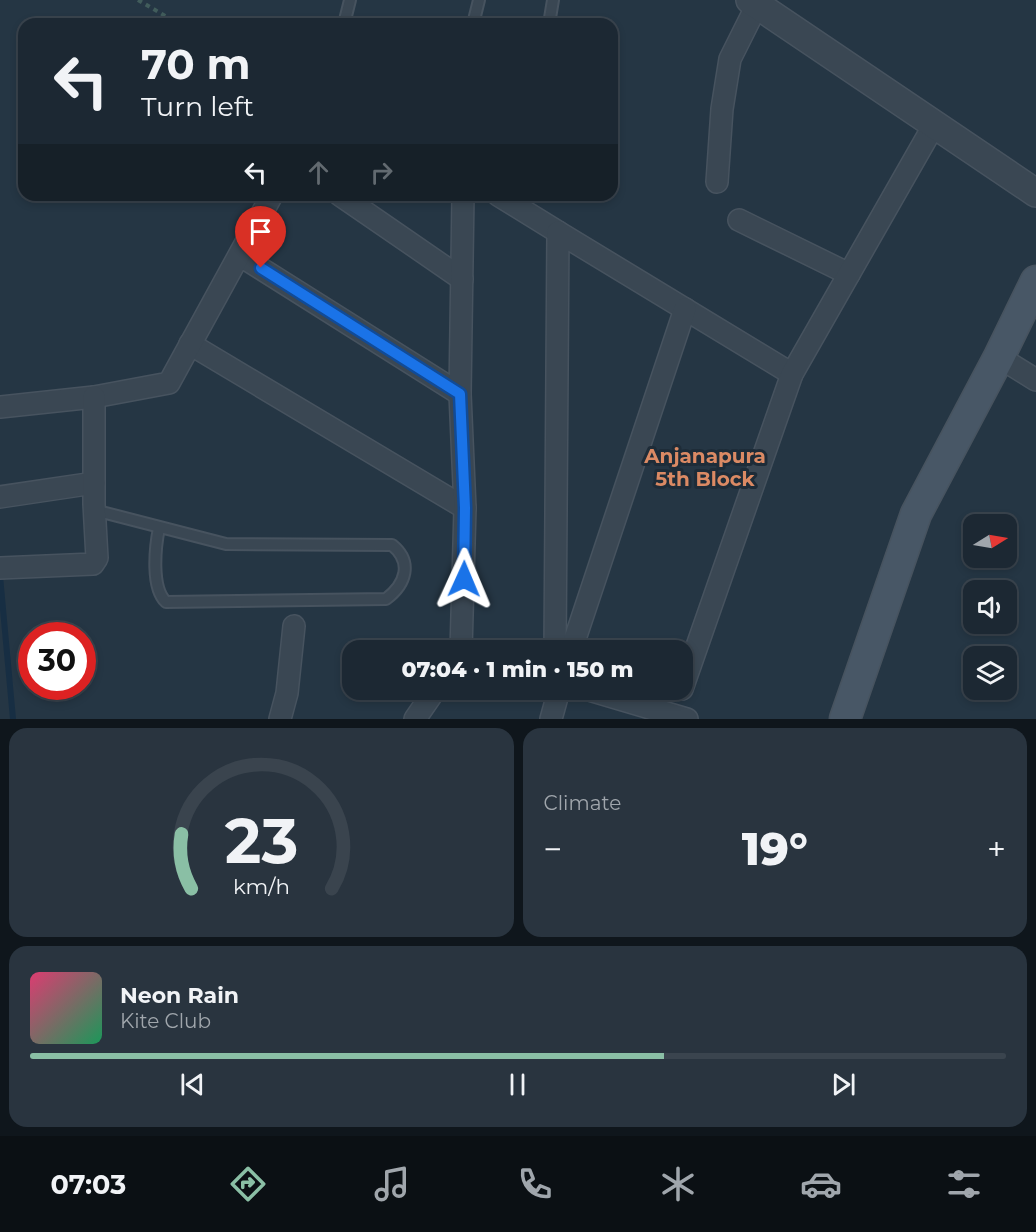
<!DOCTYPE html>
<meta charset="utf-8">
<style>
:root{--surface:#1c2833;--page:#29343f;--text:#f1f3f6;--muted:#a0a6ac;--line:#3a444e;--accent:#8abfa5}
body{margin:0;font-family:Montserrat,sans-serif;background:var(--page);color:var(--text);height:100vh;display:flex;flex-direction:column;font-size:22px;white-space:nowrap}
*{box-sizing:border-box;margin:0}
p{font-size:20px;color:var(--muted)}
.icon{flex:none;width:33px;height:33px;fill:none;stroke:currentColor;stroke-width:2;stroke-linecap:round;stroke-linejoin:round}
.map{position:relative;height:719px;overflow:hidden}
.details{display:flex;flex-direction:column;gap:9px;padding:9px;background:#0f161c;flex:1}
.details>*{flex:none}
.guide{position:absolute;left:18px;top:18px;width:600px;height:183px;border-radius:18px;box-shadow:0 3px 9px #0003,0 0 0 2px var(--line);background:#1c2833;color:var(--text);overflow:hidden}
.needle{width:39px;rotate:79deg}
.buttons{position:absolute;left:963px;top:514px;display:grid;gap:12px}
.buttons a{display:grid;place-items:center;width:54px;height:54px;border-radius:12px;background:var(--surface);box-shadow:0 3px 9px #0003,0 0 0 2px var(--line);font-size:30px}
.speed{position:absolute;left:18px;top:622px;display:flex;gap:12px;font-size:30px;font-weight:700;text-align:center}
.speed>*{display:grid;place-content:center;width:78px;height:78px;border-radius:50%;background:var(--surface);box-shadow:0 3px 9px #0003,0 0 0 2px var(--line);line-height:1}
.speed .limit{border:9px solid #d22;background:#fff;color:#111}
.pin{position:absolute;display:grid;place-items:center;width:51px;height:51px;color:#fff;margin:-62px -26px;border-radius:50% 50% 50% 0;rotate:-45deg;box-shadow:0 0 6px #0007}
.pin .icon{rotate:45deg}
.me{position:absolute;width:66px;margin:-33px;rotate:1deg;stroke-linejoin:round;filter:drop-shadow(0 0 4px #0008)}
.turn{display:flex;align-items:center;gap:21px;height:126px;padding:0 24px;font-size:27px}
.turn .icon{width:78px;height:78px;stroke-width:2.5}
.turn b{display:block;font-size:42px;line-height:51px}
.lanes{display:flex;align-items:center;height:57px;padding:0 24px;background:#0003;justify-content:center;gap:30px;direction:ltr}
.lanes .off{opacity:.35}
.big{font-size:45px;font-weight:800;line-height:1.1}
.details .tile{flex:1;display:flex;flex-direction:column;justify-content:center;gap:9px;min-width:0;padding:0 21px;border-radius:18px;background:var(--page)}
.details .dial{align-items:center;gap:0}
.dial svg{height:156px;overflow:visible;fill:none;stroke:var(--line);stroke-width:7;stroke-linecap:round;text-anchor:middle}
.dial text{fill:var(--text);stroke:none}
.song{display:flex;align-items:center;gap:18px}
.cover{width:72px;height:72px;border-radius:9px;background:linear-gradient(135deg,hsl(340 70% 55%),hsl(150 70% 35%))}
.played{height:6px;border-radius:3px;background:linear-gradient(90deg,var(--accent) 65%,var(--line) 65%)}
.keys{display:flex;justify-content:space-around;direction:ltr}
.heat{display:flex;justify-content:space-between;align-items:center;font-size:33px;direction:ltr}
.details .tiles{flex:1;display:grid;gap:9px;grid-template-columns:1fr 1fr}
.tile:last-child{grid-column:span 2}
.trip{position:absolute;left:342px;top:640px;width:351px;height:60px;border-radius:18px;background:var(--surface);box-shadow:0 3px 9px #0003,0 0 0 2px var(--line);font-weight:800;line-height:60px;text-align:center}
.tabs{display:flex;height:96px;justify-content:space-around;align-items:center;background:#0b1014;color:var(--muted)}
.tabs .icon{width:42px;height:42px}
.tabs .selected{color:var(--accent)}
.tabs b{font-size:27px;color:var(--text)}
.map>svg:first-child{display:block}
</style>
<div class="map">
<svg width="1036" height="719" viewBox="0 0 1036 719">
<rect width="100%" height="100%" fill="#253644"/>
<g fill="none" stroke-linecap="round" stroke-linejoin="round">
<polyline stroke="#172e43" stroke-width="6" points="0,576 13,719"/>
<defs>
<g id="service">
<polyline points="344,24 350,0"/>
<polyline points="473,24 479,0"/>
<polyline points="549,24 553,0"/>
<path d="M94,510l132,34 166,1c21,17 14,39 -6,54l-220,3c-15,-14 -11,-54 -7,-74"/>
</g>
<g id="minor">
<polyline points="717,182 722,109 730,59 757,5"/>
<polyline points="340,195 462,279"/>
<polyline points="498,195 558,232"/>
<polyline points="739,220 849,274"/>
<polyline points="241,256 460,394"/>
<polyline points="190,344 465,508"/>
<polyline points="999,357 1036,380"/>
<polyline points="0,407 94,397 169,383 272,195"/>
<polyline points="0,497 94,483"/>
<polyline points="0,568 93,564 97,558 94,504 94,397"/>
<polyline points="461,651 465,508 460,394 463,195"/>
<polyline points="555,651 558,232 792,374"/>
<polyline points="571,651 685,309"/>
<polyline points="682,689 792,374 934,125"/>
<polyline points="589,690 687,719"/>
<polyline points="280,719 287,693 294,626"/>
<polyline points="415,719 435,690"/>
<polyline points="551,719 559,690"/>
</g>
<polyline id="tertiary" points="750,0 1036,193"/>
<polyline id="secondary" points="845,719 916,514 999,357 1036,281"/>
</defs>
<use href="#service" stroke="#47535f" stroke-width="14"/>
<use href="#minor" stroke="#47535f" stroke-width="24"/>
<use href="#tertiary" stroke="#47535f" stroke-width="30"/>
<use href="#secondary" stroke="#47535f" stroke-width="33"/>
<polyline stroke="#415c5b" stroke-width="4" stroke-dasharray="4.5 4.5" stroke-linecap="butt" points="138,0 179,24"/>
<use href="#service" stroke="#3a4753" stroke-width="10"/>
<use href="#minor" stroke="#3a4753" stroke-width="21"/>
<use href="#tertiary" stroke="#3a4753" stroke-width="27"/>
<use href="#secondary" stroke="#485766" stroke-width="30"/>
</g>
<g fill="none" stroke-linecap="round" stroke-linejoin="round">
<defs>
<polyline id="route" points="261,268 460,394 465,508 464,579"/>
</defs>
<use href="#route" stroke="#114b97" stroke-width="15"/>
<use href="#route" stroke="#1a73e8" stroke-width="10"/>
</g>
<g text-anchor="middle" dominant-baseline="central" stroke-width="6" stroke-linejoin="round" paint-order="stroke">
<g font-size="20" font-weight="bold" fill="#db8a64" stroke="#1e2c38">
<text x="705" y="456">Anjanapura<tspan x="705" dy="23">5th Block</tspan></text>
</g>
</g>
</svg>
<div class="buttons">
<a><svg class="needle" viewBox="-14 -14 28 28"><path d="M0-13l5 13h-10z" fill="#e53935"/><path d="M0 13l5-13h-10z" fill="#a0a6ac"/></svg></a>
<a><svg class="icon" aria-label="sound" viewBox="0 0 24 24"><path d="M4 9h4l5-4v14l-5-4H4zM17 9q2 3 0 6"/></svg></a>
<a><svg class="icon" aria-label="layers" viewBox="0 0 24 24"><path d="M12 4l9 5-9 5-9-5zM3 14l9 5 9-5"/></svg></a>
</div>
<div class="speed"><div class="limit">30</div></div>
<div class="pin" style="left:261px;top:268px;background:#d93025"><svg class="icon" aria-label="arrive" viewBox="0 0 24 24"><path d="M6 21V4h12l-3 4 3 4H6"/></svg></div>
<svg class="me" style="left:464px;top:579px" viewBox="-20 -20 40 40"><path d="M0-17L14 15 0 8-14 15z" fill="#1a73e8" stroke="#fff" stroke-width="4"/></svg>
<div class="trip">07:04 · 1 min · 150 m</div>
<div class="guide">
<div class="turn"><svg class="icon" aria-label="left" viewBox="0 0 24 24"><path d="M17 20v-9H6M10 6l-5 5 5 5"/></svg><div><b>70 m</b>Turn left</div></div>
<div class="lanes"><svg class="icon" aria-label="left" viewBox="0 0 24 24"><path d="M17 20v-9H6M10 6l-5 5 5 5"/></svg><svg class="icon off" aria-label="ahead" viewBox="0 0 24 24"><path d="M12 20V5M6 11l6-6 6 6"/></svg><svg class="icon off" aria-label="right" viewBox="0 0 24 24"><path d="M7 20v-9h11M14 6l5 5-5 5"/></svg></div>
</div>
</div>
<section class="details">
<div class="tiles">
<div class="tile dial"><svg viewBox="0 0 100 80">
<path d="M14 69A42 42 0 1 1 86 69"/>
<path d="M14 69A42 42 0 0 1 9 41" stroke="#8abfa5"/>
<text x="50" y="56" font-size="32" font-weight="700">23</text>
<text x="50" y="72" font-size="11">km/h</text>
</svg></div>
<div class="tile"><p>Climate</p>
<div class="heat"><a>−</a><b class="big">19°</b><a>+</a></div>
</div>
<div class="tile">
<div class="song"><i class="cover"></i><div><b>Neon Rain</b><p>Kite Club</p></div></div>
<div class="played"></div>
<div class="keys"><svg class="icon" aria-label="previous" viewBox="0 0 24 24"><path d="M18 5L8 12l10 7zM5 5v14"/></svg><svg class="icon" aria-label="pause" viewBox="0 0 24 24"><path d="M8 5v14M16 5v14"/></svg><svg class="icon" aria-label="next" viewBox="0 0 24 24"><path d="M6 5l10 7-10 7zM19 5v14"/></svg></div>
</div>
</div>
</section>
<nav class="tabs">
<b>07:03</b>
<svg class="icon selected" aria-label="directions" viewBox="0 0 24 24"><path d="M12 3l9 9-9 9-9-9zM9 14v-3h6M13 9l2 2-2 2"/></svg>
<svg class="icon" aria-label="music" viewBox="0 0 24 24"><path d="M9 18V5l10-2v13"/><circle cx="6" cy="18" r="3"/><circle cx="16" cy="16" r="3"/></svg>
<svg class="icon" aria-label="phone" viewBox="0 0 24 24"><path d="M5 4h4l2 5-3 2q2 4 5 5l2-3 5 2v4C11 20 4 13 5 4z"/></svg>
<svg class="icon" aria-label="climate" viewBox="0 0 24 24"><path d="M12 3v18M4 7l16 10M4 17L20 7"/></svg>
<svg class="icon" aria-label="car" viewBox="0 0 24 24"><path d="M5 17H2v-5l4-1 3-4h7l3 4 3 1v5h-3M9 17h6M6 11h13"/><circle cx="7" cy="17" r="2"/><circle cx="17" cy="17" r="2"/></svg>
<svg class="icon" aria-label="filters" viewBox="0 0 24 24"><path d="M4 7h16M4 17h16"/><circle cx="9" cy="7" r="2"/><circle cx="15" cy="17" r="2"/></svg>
</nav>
